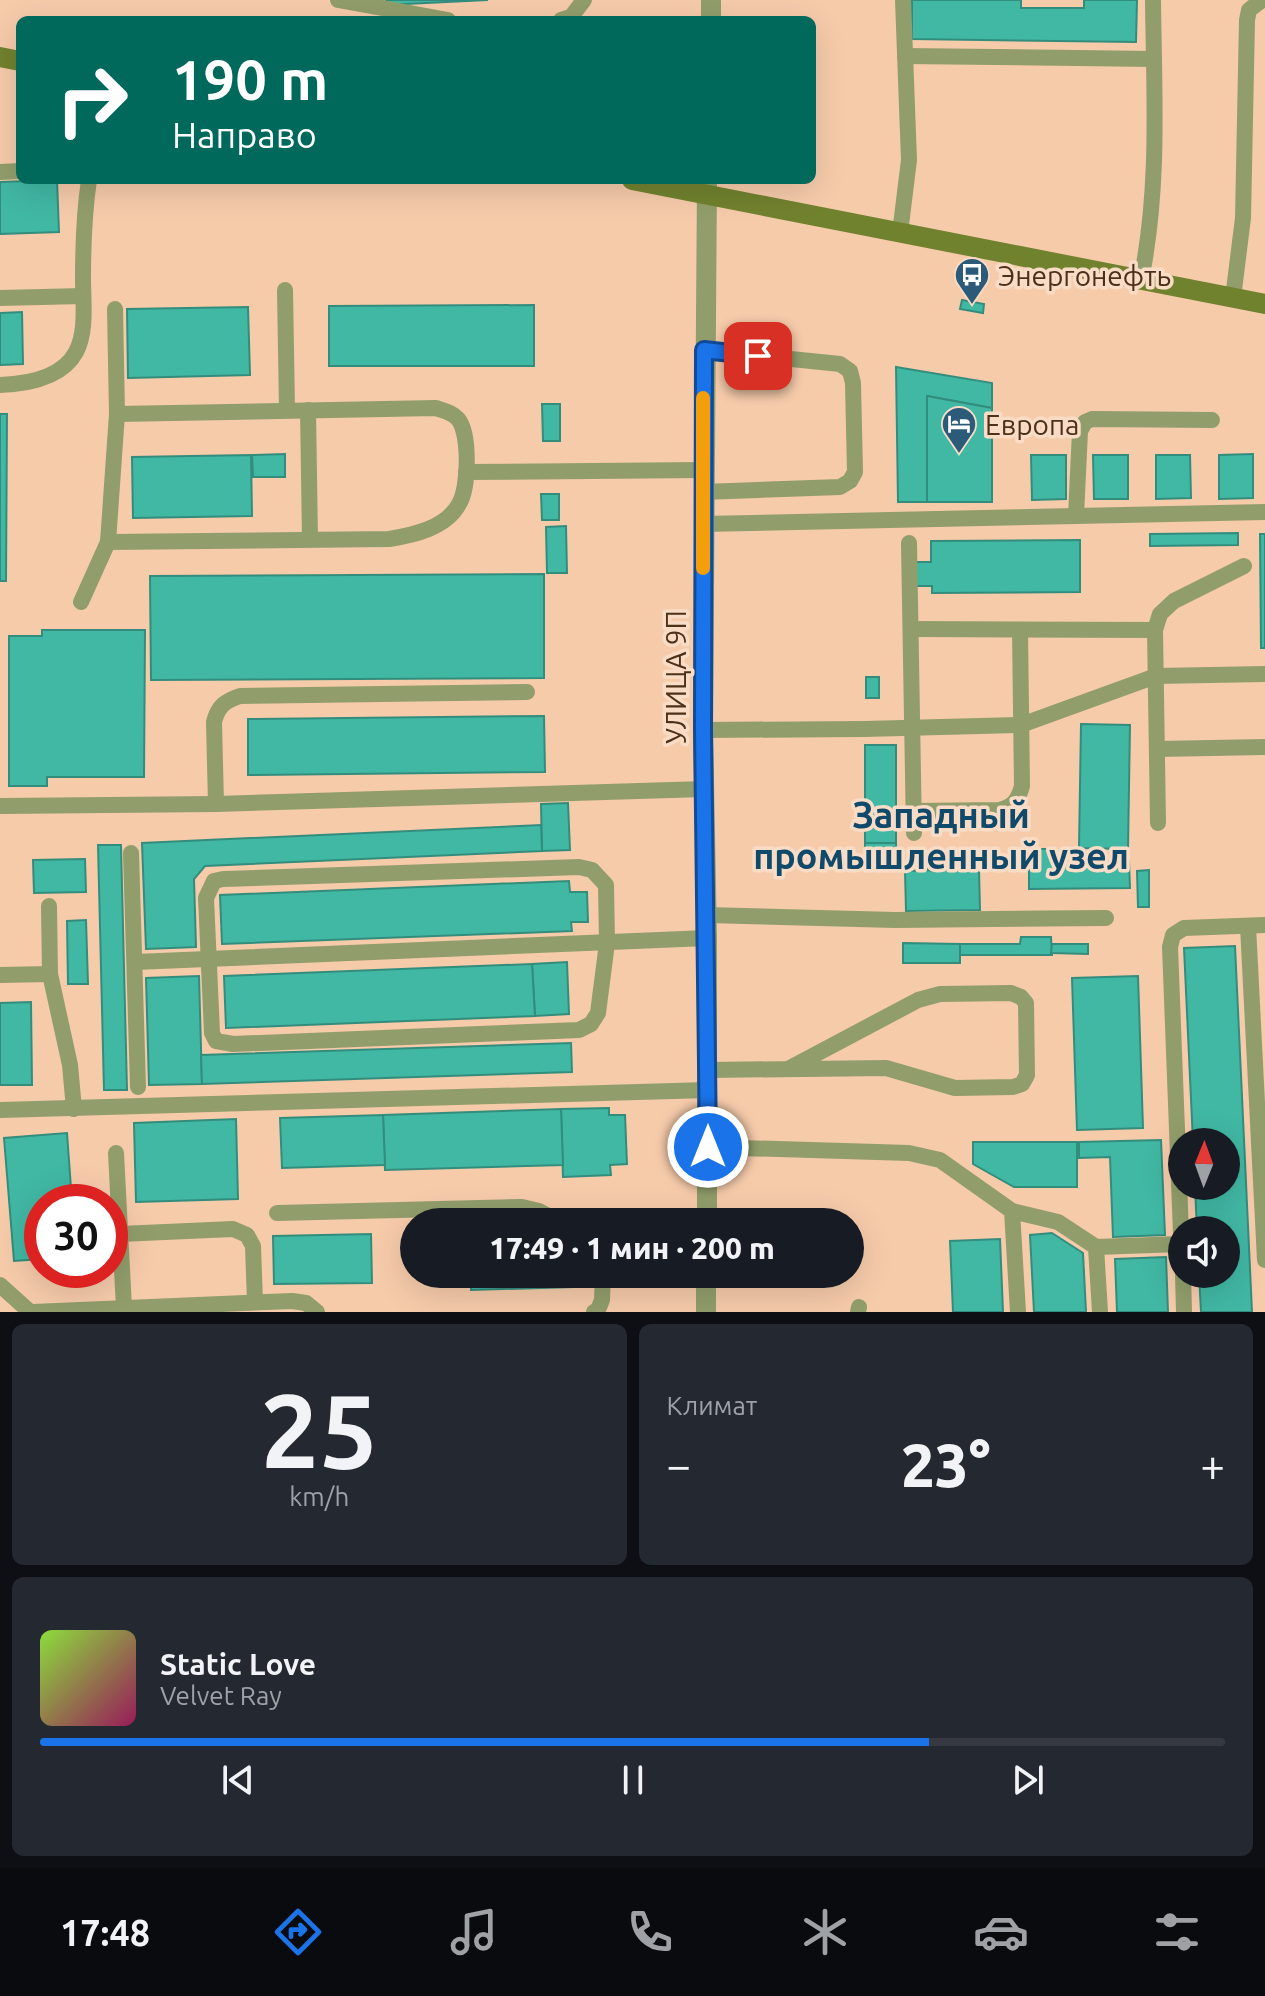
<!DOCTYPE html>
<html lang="ru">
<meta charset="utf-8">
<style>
:root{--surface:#171b24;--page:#242831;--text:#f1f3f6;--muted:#9ea1a6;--line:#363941;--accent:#1a73e8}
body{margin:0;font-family:Ubuntu,sans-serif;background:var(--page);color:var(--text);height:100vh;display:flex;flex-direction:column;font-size:30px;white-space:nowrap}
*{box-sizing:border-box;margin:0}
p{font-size:26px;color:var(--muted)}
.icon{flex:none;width:44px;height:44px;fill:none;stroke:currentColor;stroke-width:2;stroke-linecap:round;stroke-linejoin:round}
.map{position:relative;height:1312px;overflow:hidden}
.sheet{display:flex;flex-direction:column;gap:12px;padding:12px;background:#0d0f14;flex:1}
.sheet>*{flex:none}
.guide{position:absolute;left:16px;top:16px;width:800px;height:168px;border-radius:12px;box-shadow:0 8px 32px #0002;background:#00695c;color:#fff;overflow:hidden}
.needle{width:52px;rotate:1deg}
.fabs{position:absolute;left:1168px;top:1128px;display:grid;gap:16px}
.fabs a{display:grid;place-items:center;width:72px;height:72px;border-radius:50%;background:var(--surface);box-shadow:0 8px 32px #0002;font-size:40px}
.speed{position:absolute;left:24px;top:1184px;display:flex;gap:16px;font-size:40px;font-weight:700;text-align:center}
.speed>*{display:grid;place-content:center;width:104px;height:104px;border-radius:50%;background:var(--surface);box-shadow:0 8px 32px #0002;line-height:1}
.speed .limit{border:12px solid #d22;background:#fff;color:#111}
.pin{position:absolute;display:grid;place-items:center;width:68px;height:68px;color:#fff;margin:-34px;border-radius:16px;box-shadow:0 4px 12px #0006}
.me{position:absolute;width:88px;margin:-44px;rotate:0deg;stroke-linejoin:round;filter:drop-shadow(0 0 6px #0008)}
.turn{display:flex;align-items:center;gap:28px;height:168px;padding:0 24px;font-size:36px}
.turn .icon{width:104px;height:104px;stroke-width:2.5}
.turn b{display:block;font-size:56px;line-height:68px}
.big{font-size:60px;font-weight:800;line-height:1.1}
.sheet .widget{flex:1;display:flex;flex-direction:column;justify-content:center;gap:12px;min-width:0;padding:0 28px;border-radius:12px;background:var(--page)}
.sheet .dial{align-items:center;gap:0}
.dial b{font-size:104px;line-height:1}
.song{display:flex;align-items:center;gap:24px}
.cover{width:96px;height:96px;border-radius:12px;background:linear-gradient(135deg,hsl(90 70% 55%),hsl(330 70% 35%))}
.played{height:8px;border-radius:4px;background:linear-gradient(90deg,var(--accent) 75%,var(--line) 75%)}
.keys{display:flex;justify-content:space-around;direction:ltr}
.heat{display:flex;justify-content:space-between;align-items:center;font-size:44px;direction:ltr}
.sheet .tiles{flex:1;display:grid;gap:12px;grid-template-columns:1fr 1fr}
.widget:last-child{grid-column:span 2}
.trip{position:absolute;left:400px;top:1208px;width:464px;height:80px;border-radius:40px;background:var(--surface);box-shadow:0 8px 32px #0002;font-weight:800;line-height:80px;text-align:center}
.menu{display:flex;height:128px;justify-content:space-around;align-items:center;background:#090b0e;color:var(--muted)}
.menu .icon{width:56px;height:56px}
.menu .on{color:var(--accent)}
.menu b{font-size:36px;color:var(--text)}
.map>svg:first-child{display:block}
</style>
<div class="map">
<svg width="1265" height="1312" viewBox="0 0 1265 1312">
<rect width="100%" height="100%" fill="#f6cbaa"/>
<g fill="#41b8a4" stroke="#338d7d" stroke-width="2">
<polygon points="386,0 488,0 386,5"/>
<polygon points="912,0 1021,0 1021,8 1084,8 1084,0 1137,0 1136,42 912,39"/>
<polygon points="57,180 59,232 0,234 0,182"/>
<polygon points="962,300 984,304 983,313 960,309"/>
<polygon points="534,305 534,366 329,366 329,306"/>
<polygon points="248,307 250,375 128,378 127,309"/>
<polygon points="22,312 23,364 0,365 0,313"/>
<polygon points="896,367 992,383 992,408 927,396 927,502 898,502"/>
<polygon points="927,396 992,408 992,502 927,502"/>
<polygon points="542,404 560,404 560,441 543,441"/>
<polygon points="0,414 7,414 6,581 0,581"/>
<polygon points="285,454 285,477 253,477 252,455"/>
<polygon points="1253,454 1253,498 1219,499 1219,455"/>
<polygon points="251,455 252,516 133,518 132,457"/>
<polygon points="1031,455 1066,455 1066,499 1032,500"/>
<polygon points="1093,455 1128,455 1128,499 1094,499"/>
<polygon points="1156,455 1190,455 1191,498 1156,499"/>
<polygon points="541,494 559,494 559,520 542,520"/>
<polygon points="566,526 567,573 547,573 546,527"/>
<polygon points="1238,533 1238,545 1150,546 1150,534"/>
<polygon points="1260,534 1265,534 1265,648 1261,648"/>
<polygon points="1080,540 1080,592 932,593 932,586 915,586 915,562 931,562 931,541"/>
<polygon points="544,574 544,678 151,680 150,576"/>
<polygon points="42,630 145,630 144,777 47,777 47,786 9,786 9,636 42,636"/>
<rect x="866" y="677" width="13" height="21"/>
<polygon points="544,716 545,772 248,775 248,719"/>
<polygon points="1081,724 1130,725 1128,849 1079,848"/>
<rect x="865" y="745" width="31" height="98"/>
<polygon points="568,803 570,850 542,851 541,804"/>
<polygon points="541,825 542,851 205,866 194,879 196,947 146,949 142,843"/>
<polygon points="865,843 896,843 897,866 865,867"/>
<polygon points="98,845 121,845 127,1090 104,1090"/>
<polygon points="1029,849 1052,849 1052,862 1129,861 1130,888 1029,889"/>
<polygon points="958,853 958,868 917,869 917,854"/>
<polygon points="85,859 86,892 34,893 33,860"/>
<polygon points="979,869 980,910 906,911 905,871"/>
<polygon points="1149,870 1149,907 1138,907 1137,871"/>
<polygon points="569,881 570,892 587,892 588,922 571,922 572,931 222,944 220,895"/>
<polygon points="86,920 88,984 68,984 67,921"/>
<polygon points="1021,937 1051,937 1052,955 960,955 960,944 1020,944"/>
<polygon points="903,943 960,944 960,963 903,963"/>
<polygon points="1052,944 1088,944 1088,954 1051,953"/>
<polygon points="1235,946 1252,1312 1201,1312 1199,1274 1226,1274 1226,1230 1197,1230 1195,1186 1226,1186 1226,1142 1193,1142 1184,948"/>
<polygon points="567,962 569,1014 535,1016 532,964"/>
<polygon points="532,964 535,1016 226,1028 224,976"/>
<polygon points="199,976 202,1084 149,1085 146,978"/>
<polygon points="1138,976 1143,1128 1077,1130 1072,978"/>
<polygon points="31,1002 32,1085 0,1085 0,1003"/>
<polygon points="571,1043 572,1072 202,1084 201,1055"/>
<polygon points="609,1108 609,1115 625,1115 627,1164 610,1165 611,1175 563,1177 561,1109"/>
<polygon points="561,1109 563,1165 385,1170 383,1115"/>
<polygon points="383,1115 385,1165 282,1168 280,1118"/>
<polygon points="236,1119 238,1199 136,1202 134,1123"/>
<polygon points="67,1133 72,1202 42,1202 42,1259 14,1261 4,1138"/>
<polygon points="1161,1140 1165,1235 1113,1237 1110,1157 1079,1158 1079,1142"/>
<polygon points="973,1142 1077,1142 1077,1187 1014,1187 973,1164"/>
<polygon points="1052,1233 1083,1253 1086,1312 1034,1312 1030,1235"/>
<polygon points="371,1234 372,1283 274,1284 273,1236"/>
<polygon points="1000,1239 1003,1312 953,1312 950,1241"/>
<polygon points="1166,1257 1168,1312 1117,1312 1115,1259"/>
<polygon points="471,1274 573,1274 574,1287 471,1290"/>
</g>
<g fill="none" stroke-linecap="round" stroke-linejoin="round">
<g stroke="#919e6b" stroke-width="16">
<polyline points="338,0 448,20"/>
<polyline points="561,20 571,17 584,0"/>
<polyline points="905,56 1154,59"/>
<polyline points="0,172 20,171"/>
<polyline points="900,233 909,160 903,0"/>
<path d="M1141,280c19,-93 13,-186 12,-280"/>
<polyline points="285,290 287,410"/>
<polyline points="0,298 83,296"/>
<polyline points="1233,298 1243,218 1247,20 1249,10 1262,0"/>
<path d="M0,385c26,-1 62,-7 76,-33 11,-21 7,-50 7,-73 0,-33 1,-66 6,-99"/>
<polyline points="308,410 310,539"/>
<polyline points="466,472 703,470"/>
<polyline points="703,492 840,487 850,481 855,472 853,383 850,371 840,364 704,350"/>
<polyline points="1076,516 1080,431 1085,422 1092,419 1212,420"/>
<polyline points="703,524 1265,512"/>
<polyline points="108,542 117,414 115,309"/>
<polyline points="909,543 914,833"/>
<path d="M81,602l27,-60 281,-3c25,-4 57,-11 70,-35 10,-16 11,-71 -1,-85 -6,-7 -14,-8 -22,-11l-319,6"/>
<polyline points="911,629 1155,630"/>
<polyline points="703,730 864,729 1021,725 1156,676 1265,674"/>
<polyline points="1157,749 1265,747"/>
<path d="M216,804l-2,-82c4,-16 11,-21 26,-26l287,-4"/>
<polyline points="0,806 216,804 704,789"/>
<path d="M914,811l86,-1c14,-4 18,-10 22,-24l-2,-156"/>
<polyline points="1158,823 1155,630 1160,614 1174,601 1244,566"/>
<polyline points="131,853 138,1087"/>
<polygon points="579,867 592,870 606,885 607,943 598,1013 591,1024 579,1030 233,1044 216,1041 212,1033 206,898 214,881 223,879"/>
<polyline points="49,906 50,974"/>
<polyline points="706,915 895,920 1106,918"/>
<polyline points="1248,926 1265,1260"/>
<polyline points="135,962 707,938"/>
<polyline points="0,975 50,974 70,1065 74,1109"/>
<polyline points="708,1070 886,1068 955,1088 1013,1087 1022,1084 1027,1075 1026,1003 1021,997 1011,993 940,994 918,1000 788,1069"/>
<polyline points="0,1110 708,1090"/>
<polyline points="708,1147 909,1153 940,1160 1012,1211 1018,1312"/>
<polyline points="116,1153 124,1308"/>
<polyline points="1012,1211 1058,1222 1096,1247 1181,1244"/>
<polyline points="277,1213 522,1207 539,1211 560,1222"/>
<polyline points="120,1234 233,1229 247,1235 253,1246 255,1302"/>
<polyline points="1096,1247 1100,1312"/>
<polyline points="1182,1260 1170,947 1173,935 1184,928 1265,925"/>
<polyline points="1183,1274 1184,1312"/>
<polyline points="0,1285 30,1312"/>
<polyline points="33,1312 292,1301 306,1303 317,1312"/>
<polyline points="594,1312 598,1310 602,1300 603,1274"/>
<polyline points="858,1312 859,1307"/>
</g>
<g stroke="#919e6b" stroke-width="20">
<polyline points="711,20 711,0"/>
<polyline points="707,180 703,730 707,938 707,1222"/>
<polyline points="706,1312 706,1274"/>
</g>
<g stroke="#71822f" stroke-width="20">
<polyline points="0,57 20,61"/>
<polyline points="632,180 1265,304"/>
</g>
</g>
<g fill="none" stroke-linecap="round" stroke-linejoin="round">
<defs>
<polyline id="route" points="708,1147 703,730 704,350 758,356"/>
</defs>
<use href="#route" stroke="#114b97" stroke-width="20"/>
<use href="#route" stroke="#1a73e8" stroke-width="14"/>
<polyline stroke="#f59e0b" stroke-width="14" points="703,568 703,398"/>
</g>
<defs>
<symbol id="bus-pin" viewBox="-11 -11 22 30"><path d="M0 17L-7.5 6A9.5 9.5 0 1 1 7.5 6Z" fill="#2c5b7a" stroke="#f9dcc6"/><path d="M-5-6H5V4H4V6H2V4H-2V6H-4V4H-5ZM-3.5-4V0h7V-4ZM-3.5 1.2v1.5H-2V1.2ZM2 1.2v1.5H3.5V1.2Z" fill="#fff"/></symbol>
<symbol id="hotel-pin" viewBox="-11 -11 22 30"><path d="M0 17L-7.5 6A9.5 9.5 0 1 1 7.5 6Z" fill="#2c5b7a" stroke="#f9dcc6"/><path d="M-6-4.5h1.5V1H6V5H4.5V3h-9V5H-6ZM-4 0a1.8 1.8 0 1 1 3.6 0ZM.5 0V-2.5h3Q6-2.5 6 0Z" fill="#fff"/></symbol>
</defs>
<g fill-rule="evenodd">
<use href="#bus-pin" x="952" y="255" width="40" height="54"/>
<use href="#hotel-pin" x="939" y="404" width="40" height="54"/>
</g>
<g text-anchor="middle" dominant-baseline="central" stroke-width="7" stroke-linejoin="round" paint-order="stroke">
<g font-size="28" fill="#4c3018" stroke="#f9dcc6" text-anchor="start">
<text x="998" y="275">Энергонефть</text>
<text x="985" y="424">Европа</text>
</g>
<g font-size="28" fill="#4c3018" stroke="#f9dcc6">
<text transform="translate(675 677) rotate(-90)">УЛИЦА 9П</text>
</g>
<g font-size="36" font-weight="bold" fill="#104a6b" stroke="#f9dcc6">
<text x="941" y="814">Западный<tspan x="941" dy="41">промышленный узел</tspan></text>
</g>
</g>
</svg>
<div class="fabs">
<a><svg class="needle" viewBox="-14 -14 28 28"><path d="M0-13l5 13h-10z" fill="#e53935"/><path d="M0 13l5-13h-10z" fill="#9ea1a6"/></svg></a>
<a><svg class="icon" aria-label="sound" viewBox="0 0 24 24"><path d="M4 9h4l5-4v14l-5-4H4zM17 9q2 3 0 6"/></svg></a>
</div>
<div class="speed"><div class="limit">30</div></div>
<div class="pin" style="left:758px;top:356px;background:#d93025"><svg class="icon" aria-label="arrive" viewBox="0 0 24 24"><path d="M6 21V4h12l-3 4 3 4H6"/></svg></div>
<svg class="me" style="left:708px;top:1147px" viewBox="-20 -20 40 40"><circle r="17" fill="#1a73e8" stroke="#fff" stroke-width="3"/><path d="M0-11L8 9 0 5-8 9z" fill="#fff"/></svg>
<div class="trip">17:49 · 1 мин · 200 m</div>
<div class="guide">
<div class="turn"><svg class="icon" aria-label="right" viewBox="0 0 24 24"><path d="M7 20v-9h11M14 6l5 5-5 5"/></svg><div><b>190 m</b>Направо</div></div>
</div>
</div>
<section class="sheet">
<div class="tiles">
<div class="widget dial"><b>25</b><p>km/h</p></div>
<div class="widget"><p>Климат</p>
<div class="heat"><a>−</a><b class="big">23°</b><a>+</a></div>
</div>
<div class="widget">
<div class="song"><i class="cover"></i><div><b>Static Love</b><p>Velvet Ray</p></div></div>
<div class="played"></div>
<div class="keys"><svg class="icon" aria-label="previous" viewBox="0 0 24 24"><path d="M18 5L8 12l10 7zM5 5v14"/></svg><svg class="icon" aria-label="pause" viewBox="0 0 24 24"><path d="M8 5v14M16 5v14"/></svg><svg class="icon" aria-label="next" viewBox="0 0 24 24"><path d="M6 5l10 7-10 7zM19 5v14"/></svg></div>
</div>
</div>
</section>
<nav class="menu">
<b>17:48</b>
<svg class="icon on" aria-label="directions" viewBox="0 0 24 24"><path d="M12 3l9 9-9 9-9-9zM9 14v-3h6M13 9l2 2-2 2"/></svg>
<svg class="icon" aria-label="music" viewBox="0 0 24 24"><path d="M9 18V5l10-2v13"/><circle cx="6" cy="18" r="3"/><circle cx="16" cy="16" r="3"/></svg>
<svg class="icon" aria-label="phone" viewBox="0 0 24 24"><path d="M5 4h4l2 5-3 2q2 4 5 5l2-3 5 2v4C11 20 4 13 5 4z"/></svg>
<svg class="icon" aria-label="climate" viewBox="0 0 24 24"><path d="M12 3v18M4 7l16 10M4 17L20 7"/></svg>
<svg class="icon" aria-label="car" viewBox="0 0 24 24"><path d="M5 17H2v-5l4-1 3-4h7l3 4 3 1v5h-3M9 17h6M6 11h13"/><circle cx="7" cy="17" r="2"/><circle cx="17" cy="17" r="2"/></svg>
<svg class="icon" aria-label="filters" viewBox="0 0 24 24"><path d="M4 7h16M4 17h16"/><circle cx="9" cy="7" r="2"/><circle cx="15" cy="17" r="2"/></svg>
</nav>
